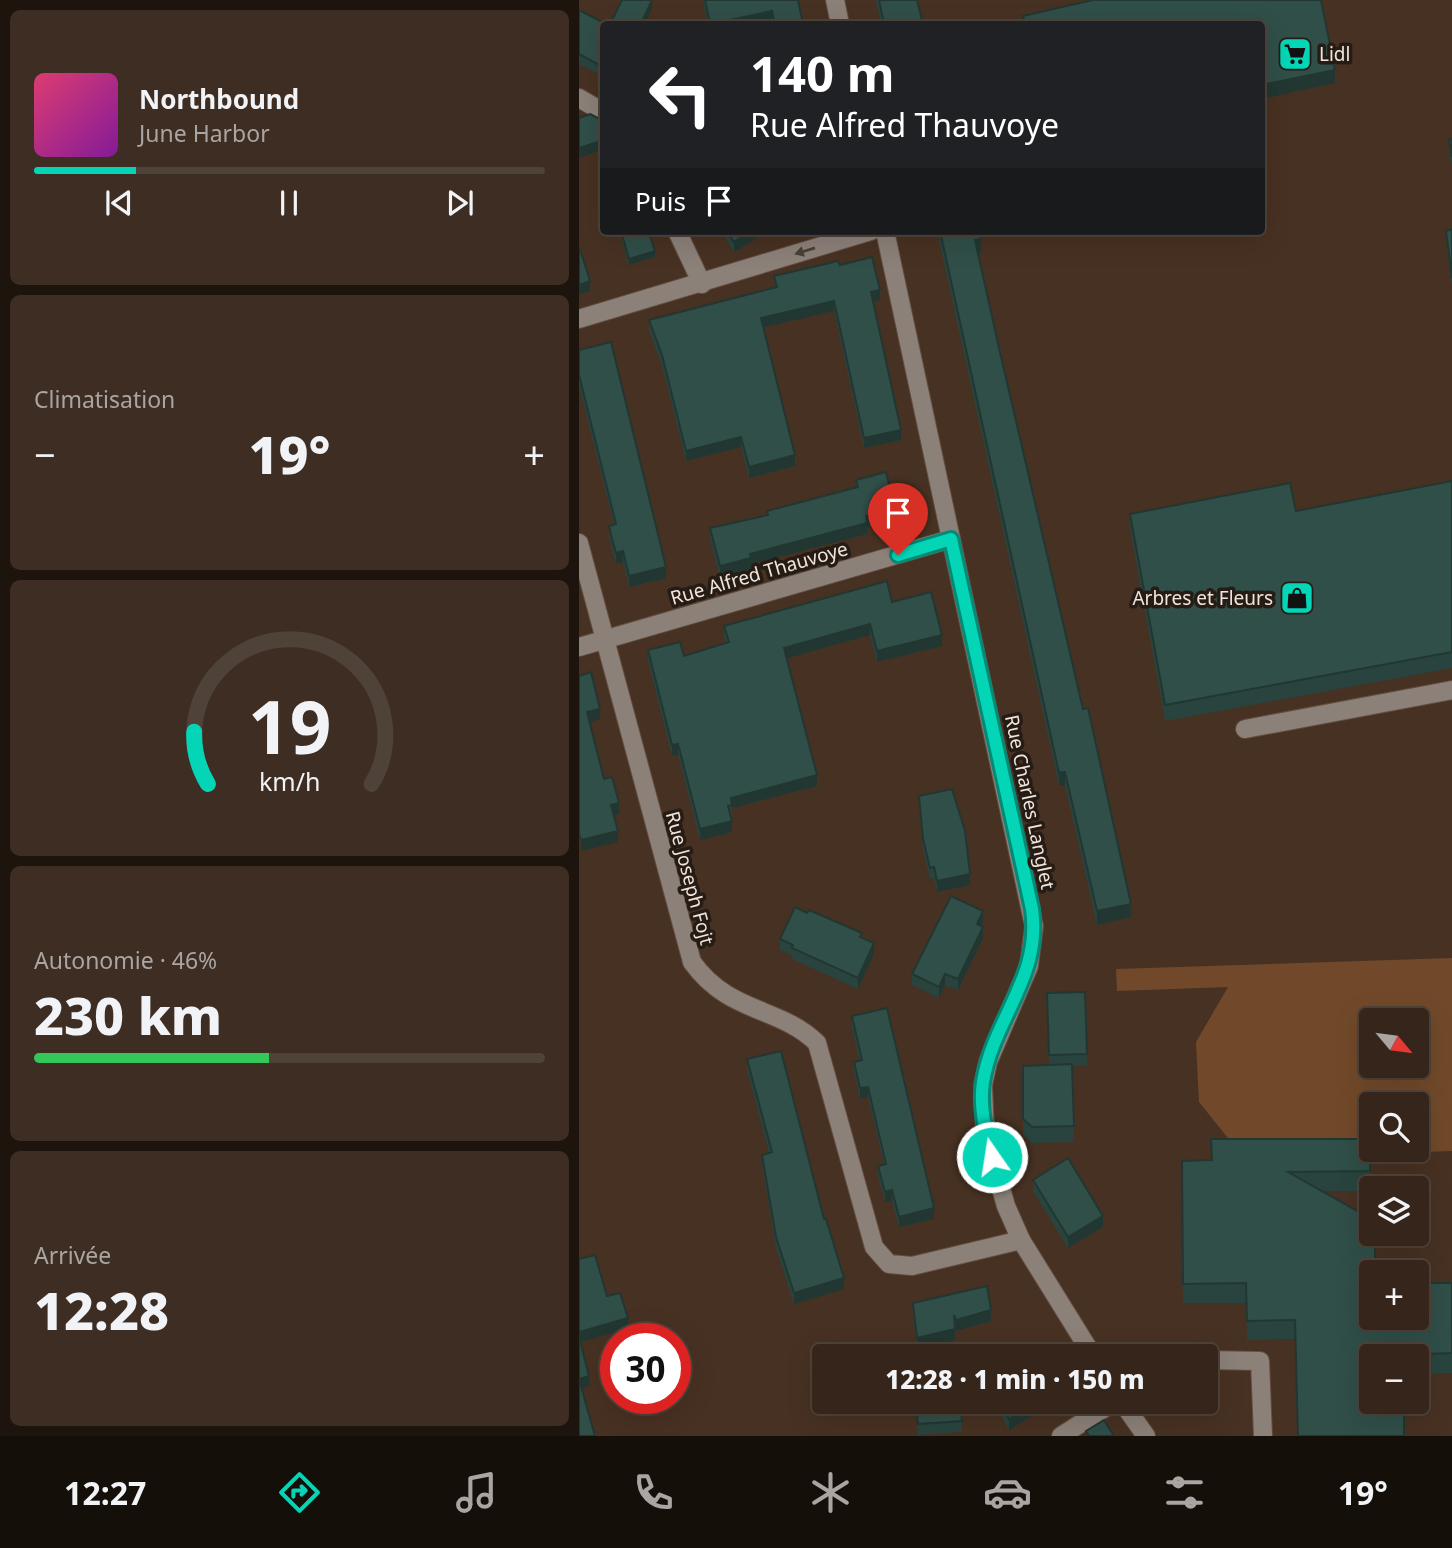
<!DOCTYPE html>
<html lang="fr">
<meta charset="utf-8">
<style>
:root{--surface:#35251a;--page:#3d2d23;--text:#f1f3f6;--muted:#aaa5a2;--line:#4f4239;--accent:#04d5b6}
body{margin:0;font-family:"Noto Sans",sans-serif;background:var(--page);color:var(--text);height:100vh;display:flex;flex-direction:column;font-size:26px;white-space:nowrap}
*{box-sizing:border-box;margin:0}
p{font-size:23px;color:var(--muted)}
.icon{flex:none;width:38px;height:38px;fill:none;stroke:currentColor;stroke-width:2;stroke-linecap:round;stroke-linejoin:round}
.map{position:relative;flex:1;overflow:hidden}
.side{display:flex;flex-direction:column;gap:10px;padding:10px;background:#1d140e;width:579px}
.side>*{flex:none}
.hud{position:absolute;left:21px;top:21px;width:665px;height:214px;border-radius:7px;box-shadow:0 7px 28px #0002,0 0 0 2px var(--line);background:#202124;color:#fff;overflow:hidden}
.needle{width:46px;rotate:119deg}
.fabs{position:absolute;left:780px;top:1008px;display:grid;gap:14px}
.fabs a{display:grid;place-items:center;width:70px;height:70px;border-radius:7px;background:var(--surface);box-shadow:0 7px 28px #0002,0 0 0 2px var(--line);font-size:35px}
.speed{position:absolute;left:21px;top:1323px;display:flex;gap:14px;font-size:35px;font-weight:700;text-align:center}
.speed>*{display:grid;place-content:center;width:91px;height:91px;border-radius:50%;background:var(--surface);box-shadow:0 7px 28px #0002,0 0 0 2px var(--line);line-height:1}
.speed .limit{border:10px solid #d22;background:#fff;color:#111}
.pin{position:absolute;display:grid;place-items:center;width:60px;height:60px;color:#fff;margin:-72px -30px;border-radius:50% 50% 50% 0;rotate:-45deg;box-shadow:0 0 7px #0007}
.pin .icon{rotate:45deg}
.me{position:absolute;width:77px;margin:-38px;rotate:347deg;stroke-linejoin:round;filter:drop-shadow(0 0 5px #0008)}
.turn{display:flex;align-items:center;gap:24px;height:147px;padding:0 35px;font-size:32px}
.turn .icon{width:91px;height:91px;stroke-width:2.5}
.turn b{display:block;font-size:49px;line-height:60px}
.then{display:flex;align-items:center;height:66px;padding:0 35px;background:#0003;gap:14px;font-size:26px}
.big{font-size:52px;font-weight:800;line-height:1.1}
.side .widget{flex:1;display:flex;flex-direction:column;justify-content:center;gap:10px;min-width:0;padding:0 24px;border-radius:10px;background:var(--page)}
.side .dial{align-items:center;gap:0}
.dial svg{height:182px;overflow:visible;fill:none;stroke:var(--line);stroke-width:7;stroke-linecap:round;text-anchor:middle}
.dial text{fill:var(--text);stroke:none}
.song{display:flex;align-items:center;gap:21px}
.cover{width:84px;height:84px;border-radius:10px;background:linear-gradient(135deg,hsl(340 70% 55%),hsl(290 70% 35%))}
.played{height:7px;border-radius:4px;background:linear-gradient(90deg,var(--accent) 20%,var(--line) 20%)}
.keys{display:flex;justify-content:space-around;direction:ltr}
.heat{display:flex;justify-content:space-between;align-items:center;font-size:38px;direction:ltr}
.charge{height:10px;border-radius:5px;background:linear-gradient(90deg,#34c759 46%,var(--line) 0)}
.trip{position:absolute;left:233px;top:1344px;width:406px;height:70px;border-radius:7px;background:var(--surface);box-shadow:0 7px 28px #0002,0 0 0 2px var(--line);font-weight:800;line-height:70px;text-align:center}
.dock{display:flex;height:112px;justify-content:space-around;align-items:center;background:#150f0a;color:var(--muted)}
.dock .icon{width:49px;height:49px}
.dock .on{color:var(--accent)}
.dock b{font-size:32px;color:var(--text)}
main{display:flex;flex:1;min-height:0}
.map>svg:first-child{display:block}
</style>
<main>
<section class="side">
<div class="widget">
<div class="song"><i class="cover"></i><div><b>Northbound</b><p>June Harbor</p></div></div>
<div class="played"></div>
<div class="keys"><svg class="icon" aria-label="previous" viewBox="0 0 24 24"><path d="M18 5L8 12l10 7zM5 5v14"/></svg><svg class="icon" aria-label="pause" viewBox="0 0 24 24"><path d="M8 5v14M16 5v14"/></svg><svg class="icon" aria-label="next" viewBox="0 0 24 24"><path d="M6 5l10 7-10 7zM19 5v14"/></svg></div>
</div>
<div class="widget"><p>Climatisation</p>
<div class="heat"><a>−</a><b class="big">19°</b><a>+</a></div>
</div>
<div class="widget dial"><svg viewBox="0 0 100 80">
<path d="M14 69A42 42 0 1 1 86 69"/>
<path d="M14 69A42 42 0 0 1 8 46" stroke="#04d5b6"/>
<text x="50" y="56" font-size="32" font-weight="700">19</text>
<text x="50" y="72" font-size="11">km/h</text>
</svg></div>
<div class="widget"><p>Autonomie · 46%</p><b class="big">230 km</b><div class="charge"></div></div>
<div class="widget"><p>Arrivée</p><b class="big">12:28</b></div>
</section>
<div class="map">
<svg width="873" height="1436" viewBox="0 0 873 1436">
<rect width="100%" height="100%" fill="#473122"/>
<path fill="#71492a" fill-rule="evenodd" d="M873,958v193l-208,7 -45,-56 -3,-60 32,-55 -111,4 -1,-22zM793,1020h45v46h-45zM793,1104h45v46h-45z"/>
<g fill="none" stroke-linecap="round" stroke-linejoin="round">
<defs>
<g id="minor">
<polyline points="256,0 261,24"/>
<polyline points="0,98 24,112"/>
<polyline points="98,231 123,284"/>
<polyline points="306,231 455,926 450,966 409,1062 404,1085 406,1132 427,1206 442,1240 514,1356"/>
<polyline points="0,319 292,231"/>
<path d="M0,543l113,419c37,52 87,44 125,81l57,204 15,17 23,2 109,-26"/>
<polyline points="0,647 372,539"/>
<polyline points="666,729 873,690"/>
<polyline points="626,1360 681,1361 684,1436"/>
<polyline points="543,1402 567,1436"/>
<polyline points="482,1436 535,1402"/>
</g>
</defs>
<use href="#minor" stroke="#624e40" stroke-width="20"/>
<use href="#minor" stroke="#8c8179" stroke-width="18"/>
</g>
<g fill="#29443e">
<polygon points="125,0 219,0 224,24 194,24 193,20 174,24 129,24 125,7"/>
<polygon points="297,0 338,0 344,24 302,24"/>
<polygon points="0,10 24,24 24,77 0,64"/>
<polygon points="873,139 873,166 870,150 870,140"/>
<polygon points="873,229 873,288 867,240 867,231"/>
<polygon points="40,231 69,231 76,257 50,265"/>
<polygon points="142,231 187,231 187,232 155,252"/>
<polygon points="358,231 400,231 402,252 399,253 552,917 518,925 486,785 480,786"/>
<polygon points="261,265 301,300 294,302 322,440 285,448 255,311 184,327 216,466 170,478 162,447 107,461 83,366 70,330 70,320 196,288 195,276"/>
<polygon points="0,350 87,578 50,587 44,562 37,564 30,537 30,526 35,525 0,386"/>
<polygon points="277,480 316,520 288,527 288,534 172,564 172,569 141,577 131,539 131,528 188,516 188,511 277,488"/>
<polygon points="873,481 873,668 586,721 551,529 551,514 717,511"/>
<polygon points="313,602 363,646 298,662 291,635 207,658 238,786 153,808 153,816 152,816 153,832 121,840 99,755 93,756 69,661 69,650 105,656 147,643 145,637 145,626"/>
<polygon points="340,796 391,885 358,892 355,878 351,879 344,850 340,807"/>
<polygon points="404,922 402,926 404,938 379,990 366,985 360,998 333,985 333,974"/>
<polygon points="283,938 295,954 279,989 213,959 213,955 201,950 201,939"/>
<polygon points="506,992 508,1065 493,1066 495,1142 453,1143 444,1135 444,1066 470,1065 468,993"/>
<polygon points="273,1016 355,1219 320,1227 313,1201 306,1202 299,1176 299,1166 305,1164 289,1097 281,1099 275,1072 275,1062 280,1060 273,1027"/>
<polygon points="168,1059 245,1219 265,1289 215,1304 197,1248 183,1166 183,1155 190,1153 168,1070"/>
<polygon points="632,1139 791,1139 791,1191 743,1191 793,1318 873,1283 873,1373 838,1374 838,1356 793,1356 716,1339 668,1340 667,1303 604,1303 603,1161 632,1160"/>
<polygon points="454,1180 524,1227 489,1248 454,1191"/>
<polygon points="334,1303 412,1321 377,1331 376,1328 376,1340 338,1349 334,1314"/>
<polygon points="337,1402 381,1402 383,1432 339,1435"/>
<polygon points="415,1402 476,1402 430,1430"/>
</g>
<g fill="#223732">
<polygon points="73,0 73,9 66,24 62,24"/>
<polygon points="193,11 193,20 174,24 131,24"/>
<polygon points="756,70 756,83 682,99 682,85"/>
<polygon points="23,120 22,150 0,158 0,148"/>
<polygon points="172,231 187,231 187,232 155,252 155,242"/>
<polygon points="402,239 402,252 396,253 396,240"/>
<polygon points="76,251 76,257 50,265 50,259"/>
<polygon points="11,281 11,291 0,294 0,285"/>
<polygon points="301,290 301,300 292,302 292,292"/>
<polygon points="255,301 255,311 182,328 182,318"/>
<polygon points="322,430 322,440 285,448 285,438"/>
<polygon points="162,437 162,447 107,461 107,451"/>
<polygon points="216,455 216,466 170,478 170,467"/>
<polygon points="316,509 316,520 288,527 288,534 172,564 172,569 141,577 141,566 171,554 287,516"/>
<polygon points="44,551 44,562 37,564 37,553"/>
<polygon points="87,567 87,578 50,587 50,576"/>
<polygon points="291,624 291,635 205,659 205,648"/>
<polygon points="363,635 363,646 298,662 298,651"/>
<polygon points="21,709 21,719 8,723 8,712"/>
<polygon points="99,744 99,755 93,756 93,745"/>
<polygon points="486,772 486,785 480,786 480,773"/>
<polygon points="238,775 238,786 153,808 152,798"/>
<polygon points="40,803 40,814 32,816 32,805"/>
<polygon points="153,821 153,832 121,840 121,829"/>
<polygon points="39,831 39,842 2,851 2,840"/>
<polygon points="391,874 391,885 358,892 358,881"/>
<polygon points="552,904 552,917 518,925 518,911"/>
<polygon points="404,911 404,922 398,935 398,924"/>
<polygon points="404,927 404,938 379,990 379,979"/>
<polygon points="295,943 295,954 279,989 279,978"/>
<polygon points="366,974 366,985 360,998 360,987"/>
<polygon points="289,1087 289,1097 281,1099 281,1088"/>
<polygon points="313,1190 313,1201 306,1202 306,1192"/>
<polygon points="355,1208 355,1219 320,1227 320,1217"/>
<polygon points="524,1216 524,1227 489,1248 489,1237"/>
<polygon points="265,1278 265,1289 215,1304 215,1293"/>
<polygon points="412,1310 412,1321 377,1331 377,1320"/>
<polygon points="49,1318 49,1328 0,1343 0,1332"/>
<polygon points="376,1329 376,1340 338,1349 338,1338"/>
<polygon points="10,1376 10,1386 0,1390 0,1379"/>
<polygon points="458,1402 476,1402 430,1430 430,1419"/>
</g>
<g fill="#304f48" stroke="#223732" stroke-width="2">
<polygon points="43,0 73,0 62,24 31,24"/>
<polygon points="126,0 219,0 224,24 196,24 193,11 131,24"/>
<polygon points="300,0 338,0 344,24 305,24"/>
<polygon points="514,0 742,0 756,70 682,85 682,24 446,24 444,16"/>
<polygon points="0,10 27,24 24,24 24,67 0,54"/>
<polygon points="11,114 23,120 22,141 0,148 0,118"/>
<polygon points="873,139 873,157 870,140"/>
<polygon points="873,229 873,278 867,231"/>
<polygon points="42,231 69,231 76,251 50,259"/>
<polygon points="148,231 172,231 155,242"/>
<polygon points="361,231 400,231 402,239 396,240 420,348 504,709 509,708 552,904 518,911 486,772 480,773"/>
<polygon points="0,246 11,281 0,285"/>
<polygon points="293,257 301,290 292,292 322,430 285,438 255,301 182,318 216,455 170,467 162,437 107,451 83,355 70,320 198,287 195,276 259,261 261,265"/>
<polygon points="32,342 87,567 50,576 44,551 37,553 33,539 30,526 37,524 0,375 0,350"/>
<polygon points="307,472 316,509 287,516 288,523 171,554 172,558 141,566 131,528 189,515 188,511 279,487 277,480"/>
<polygon points="873,481 873,652 586,705 551,514 711,483 717,511"/>
<polygon points="308,581 313,602 352,592 363,635 298,651 291,624 205,648 238,775 152,798 153,805 149,806 153,821 121,829 99,744 93,745 69,650 101,642 105,656 150,642 145,626"/>
<polygon points="12,672 21,709 8,712 25,779 33,777 40,803 32,805 39,831 2,840 0,834 0,676"/>
<polygon points="373,789 386,831 391,874 358,881 355,867 351,868 344,839 340,796"/>
<polygon points="372,896 404,911 398,924 404,927 379,979 366,974 360,987 333,974"/>
<polygon points="216,907 228,913 230,910 283,933 281,937 295,943 279,978 213,948 214,945 201,939"/>
<polygon points="506,992 508,1054 470,1055 468,993"/>
<polygon points="308,1008 355,1208 320,1217 313,1190 306,1192 299,1166 307,1164 289,1087 281,1088 275,1062 283,1060 273,1016"/>
<polygon points="202,1051 245,1219 247,1219 265,1278 215,1293 197,1237 183,1155 193,1152 168,1059"/>
<polygon points="493,1064 495,1126 453,1127 444,1119 444,1066"/>
<polygon points="632,1139 791,1139 791,1171 709,1172 787,1216 793,1227 793,1234 796,1234 796,1270 810,1270 811,1272 793,1272 793,1318 838,1318 838,1283 873,1283 873,1353 824,1355 824,1356 793,1356 793,1402 825,1402 825,1436 719,1436 716,1320 668,1321 667,1283 604,1284 603,1161 633,1160"/>
<polygon points="489,1158 524,1216 489,1237 454,1180"/>
<polygon points="16,1255 28,1296 41,1293 49,1318 0,1332 0,1259"/>
<polygon points="408,1286 412,1310 377,1320 375,1315 376,1329 338,1338 334,1303"/>
<polygon points="0,1337 10,1376 0,1379"/>
<polygon points="0,1379 16,1436 0,1436"/>
<polygon points="337,1402 381,1402 383,1421 339,1424"/>
<polygon points="421,1402 458,1402 430,1419"/>
<polygon points="525,1420 535,1436 510,1436 507,1431"/>
</g>
<defs><path id="oneway-solid" d="M-6-.8H1V-3.2L6.5 0L1 3.2V.8H-6Z" transform="scale(1.75)"/></defs>
<use fill="#493f38" href="#oneway-solid" transform="translate(226 251) rotate(163)"/>
<g fill="none" stroke-linecap="round" stroke-linejoin="round">
<defs>
<path id="route" d="M319,555l53,-16 81,370c10,68 -39,110 -49,173 -4,25 3,51 9,75"/>
</defs>
<use href="#route" stroke="#038a76" stroke-width="18"/>
<use href="#route" stroke="#04d5b6" stroke-width="12"/>
</g>
<defs>
<symbol id="supermarket-square" viewBox="-11 -11 22 22"><rect x="-9" y="-9" width="18" height="18" rx="4" fill="#04d5b6" stroke="#251c15"/><path d="M-6-5.5h2.5l.6 2H6L4.5 2H-2.5L-4.4-4H-6ZM-1.5 3.2a1.3 1.3 0 1 0 .1 0ZM3 3.2a1.3 1.3 0 1 0 .1 0Z" fill="#111"/></symbol>
<symbol id="shop-square" viewBox="-11 -11 22 22"><rect x="-9" y="-9" width="18" height="18" rx="4" fill="#04d5b6" stroke="#251c15"/><path d="M-5-2.5h2.3a2.7 3.5 0 0 1 5.4 0H5L5.5 6h-11ZM-1.5-2.5h3a1.5 2.3 0 0 0-3 0Z" fill="#111"/></symbol>
</defs>
<g fill-rule="evenodd">
<use href="#supermarket-square" x="697" y="35" width="38" height="38"/>
<use href="#shop-square" x="699" y="579" width="38" height="38"/>
</g>
<g text-anchor="middle" dominant-baseline="central" stroke-width="7" stroke-linejoin="round" paint-order="stroke">
<g font-size="19" fill="#f2e4db" stroke="#251c15" text-anchor="start">
<text x="740" y="54">Lidl</text>
<text x="694" y="598" text-anchor="end">Arbres et Fleurs</text>
</g>
<g font-size="19" fill="#f2e4db" stroke="#251c15">
<text transform="translate(180 573) rotate(-16)">Rue Alfred Thauvoye</text>
<text transform="translate(451 802) rotate(78)">Rue Charles Langlet</text>
<text transform="translate(111 878) rotate(75)">Rue Joseph Fojt</text>
</g>
</g>
</svg>
<div class="fabs">
<a><svg class="needle" viewBox="-14 -14 28 28"><path d="M0-13l5 13h-10z" fill="#e53935"/><path d="M0 13l5-13h-10z" fill="#aaa5a2"/></svg></a>
<a><svg class="icon" aria-label="search" viewBox="0 0 24 24"><circle cx="10" cy="10" r="6"/><path d="M15 15l6 6"/></svg></a>
<a><svg class="icon" aria-label="layers" viewBox="0 0 24 24"><path d="M12 4l9 5-9 5-9-5zM3 14l9 5 9-5"/></svg></a>
<a>+</a>
<a>−</a>
</div>
<div class="speed"><div class="limit">30</div></div>
<div class="pin" style="left:319px;top:555px;background:#d93025"><svg class="icon" aria-label="arrive" viewBox="0 0 24 24"><path d="M6 21V4h12l-3 4 3 4H6"/></svg></div>
<svg class="me" style="left:413px;top:1157px" viewBox="-20 -20 40 40"><circle r="17" fill="#04d5b6" stroke="#fff" stroke-width="3"/><path d="M0-11L8 9 0 5-8 9z" fill="#fff"/></svg>
<div class="trip">12:28 · 1 min · 150 m</div>
<div class="hud">
<div class="turn"><svg class="icon" aria-label="left" viewBox="0 0 24 24"><path d="M17 20v-9H6M10 6l-5 5 5 5"/></svg><div><b>140 m</b>Rue Alfred Thauvoye</div></div>
<div class="then">Puis<svg class="icon" aria-label="arrive" viewBox="0 0 24 24"><path d="M6 21V4h12l-3 4 3 4H6"/></svg></div>
</div>
</div>
</main>
<nav class="dock">
<b>12:27</b>
<svg class="icon on" aria-label="directions" viewBox="0 0 24 24"><path d="M12 3l9 9-9 9-9-9zM9 14v-3h6M13 9l2 2-2 2"/></svg>
<svg class="icon" aria-label="music" viewBox="0 0 24 24"><path d="M9 18V5l10-2v13"/><circle cx="6" cy="18" r="3"/><circle cx="16" cy="16" r="3"/></svg>
<svg class="icon" aria-label="phone" viewBox="0 0 24 24"><path d="M5 4h4l2 5-3 2q2 4 5 5l2-3 5 2v4C11 20 4 13 5 4z"/></svg>
<svg class="icon" aria-label="climate" viewBox="0 0 24 24"><path d="M12 3v18M4 7l16 10M4 17L20 7"/></svg>
<svg class="icon" aria-label="car" viewBox="0 0 24 24"><path d="M5 17H2v-5l4-1 3-4h7l3 4 3 1v5h-3M9 17h6M6 11h13"/><circle cx="7" cy="17" r="2"/><circle cx="17" cy="17" r="2"/></svg>
<svg class="icon" aria-label="filters" viewBox="0 0 24 24"><path d="M4 7h16M4 17h16"/><circle cx="9" cy="7" r="2"/><circle cx="15" cy="17" r="2"/></svg>
<b>19°</b>
</nav>
